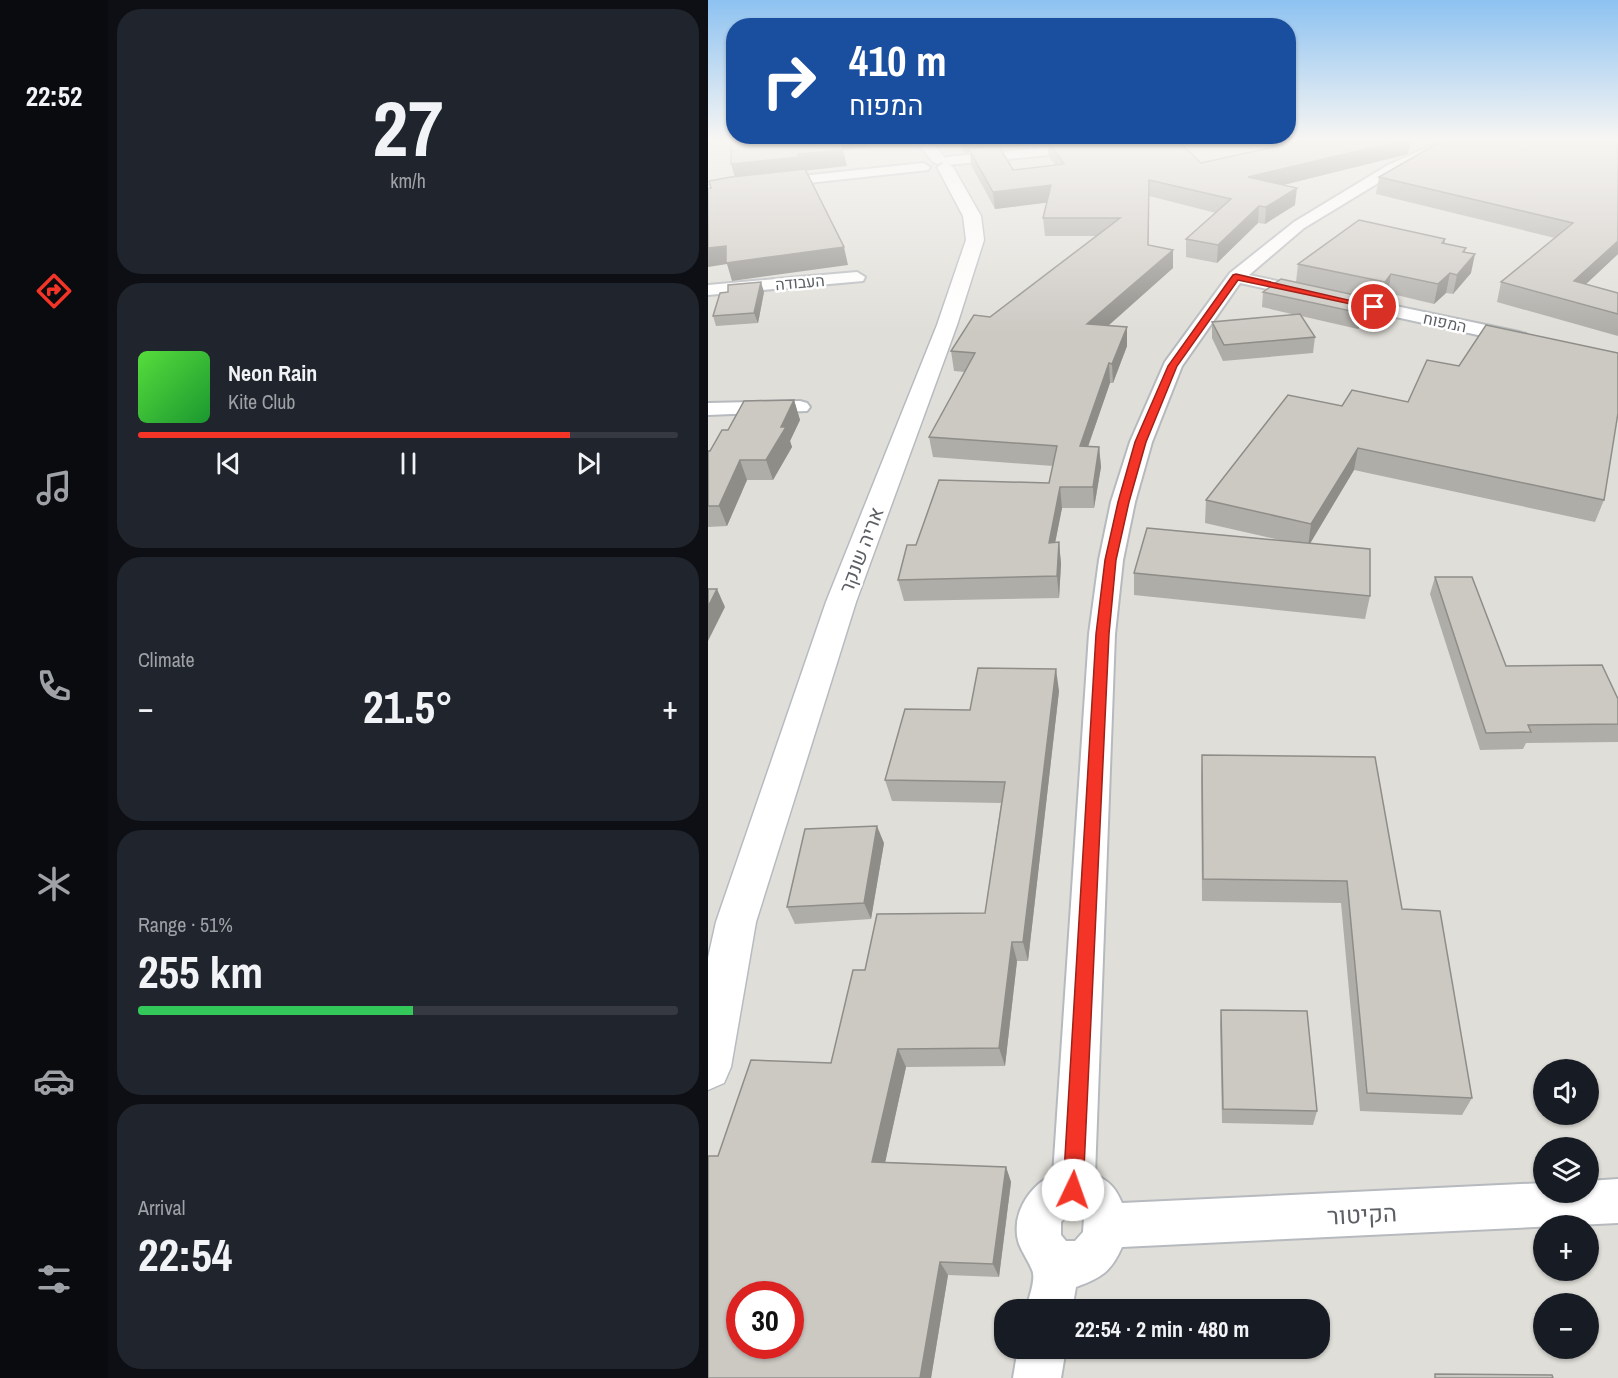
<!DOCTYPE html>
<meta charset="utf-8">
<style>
:root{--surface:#171b24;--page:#20242c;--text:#f1f3f6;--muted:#9ea1a6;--line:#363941;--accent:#f33426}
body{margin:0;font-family:"Archivo Narrow",Heebo,sans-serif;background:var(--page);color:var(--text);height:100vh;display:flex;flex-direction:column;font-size:22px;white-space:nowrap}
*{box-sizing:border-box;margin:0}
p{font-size:20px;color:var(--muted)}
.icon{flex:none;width:33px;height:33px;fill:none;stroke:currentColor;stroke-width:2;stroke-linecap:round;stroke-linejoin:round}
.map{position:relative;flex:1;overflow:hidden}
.side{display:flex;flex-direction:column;gap:9px;padding:9px;background:#0d0f14;width:600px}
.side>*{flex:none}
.banner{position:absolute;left:18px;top:18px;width:570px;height:126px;border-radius:24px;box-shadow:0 2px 4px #0004;background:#1a4fa0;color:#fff;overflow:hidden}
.buttons{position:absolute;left:825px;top:1059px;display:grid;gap:12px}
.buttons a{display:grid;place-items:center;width:66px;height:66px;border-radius:50%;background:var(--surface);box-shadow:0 2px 4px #0004;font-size:30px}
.speed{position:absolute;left:18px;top:1281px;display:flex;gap:12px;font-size:30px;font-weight:700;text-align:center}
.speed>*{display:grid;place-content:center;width:78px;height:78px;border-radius:50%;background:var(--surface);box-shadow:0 2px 4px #0004;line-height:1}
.speed .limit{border:9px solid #d22;background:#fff;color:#111}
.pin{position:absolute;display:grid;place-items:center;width:51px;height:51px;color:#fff;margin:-26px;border:3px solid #fff;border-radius:50%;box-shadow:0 2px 6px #0007}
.me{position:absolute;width:66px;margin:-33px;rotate:3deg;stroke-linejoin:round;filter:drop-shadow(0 0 4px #0008)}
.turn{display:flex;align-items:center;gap:21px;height:126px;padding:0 24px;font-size:27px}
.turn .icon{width:78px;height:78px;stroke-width:2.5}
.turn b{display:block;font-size:42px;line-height:51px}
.big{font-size:45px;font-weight:700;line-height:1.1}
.side .card{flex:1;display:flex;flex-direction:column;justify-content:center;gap:9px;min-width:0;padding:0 21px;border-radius:24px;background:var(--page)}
.side .dial{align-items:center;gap:0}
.dial b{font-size:78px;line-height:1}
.song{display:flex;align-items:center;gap:18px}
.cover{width:72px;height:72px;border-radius:9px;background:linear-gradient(135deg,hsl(110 70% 55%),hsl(130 70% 35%))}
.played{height:6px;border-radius:3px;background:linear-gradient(90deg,var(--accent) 80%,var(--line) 80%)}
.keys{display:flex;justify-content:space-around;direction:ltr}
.heat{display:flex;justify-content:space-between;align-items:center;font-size:33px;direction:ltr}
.charge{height:9px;border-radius:4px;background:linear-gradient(90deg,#34c759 51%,var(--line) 0)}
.trip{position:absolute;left:286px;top:1299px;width:336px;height:60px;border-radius:24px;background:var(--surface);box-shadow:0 2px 4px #0004;font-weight:700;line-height:60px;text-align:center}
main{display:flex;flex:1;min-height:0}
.menu{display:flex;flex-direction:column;width:108px;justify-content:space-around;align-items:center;background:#090b0e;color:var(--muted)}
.menu .icon{width:42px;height:42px}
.menu .current{color:var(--accent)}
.menu b{font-size:27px;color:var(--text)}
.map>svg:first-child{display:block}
</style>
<main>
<nav class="menu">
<b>22:52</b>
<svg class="icon current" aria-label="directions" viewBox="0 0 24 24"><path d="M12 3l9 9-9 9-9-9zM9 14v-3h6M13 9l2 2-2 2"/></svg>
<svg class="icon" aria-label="music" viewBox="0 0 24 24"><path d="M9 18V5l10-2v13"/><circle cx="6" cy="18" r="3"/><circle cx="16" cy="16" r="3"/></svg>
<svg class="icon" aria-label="phone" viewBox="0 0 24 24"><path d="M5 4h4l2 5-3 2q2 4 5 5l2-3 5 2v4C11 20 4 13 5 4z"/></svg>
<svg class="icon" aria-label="climate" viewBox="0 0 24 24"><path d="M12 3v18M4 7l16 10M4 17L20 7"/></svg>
<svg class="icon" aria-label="car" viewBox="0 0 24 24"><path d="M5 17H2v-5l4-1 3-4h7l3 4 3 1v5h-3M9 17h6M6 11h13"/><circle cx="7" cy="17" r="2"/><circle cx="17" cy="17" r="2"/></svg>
<svg class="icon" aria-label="filters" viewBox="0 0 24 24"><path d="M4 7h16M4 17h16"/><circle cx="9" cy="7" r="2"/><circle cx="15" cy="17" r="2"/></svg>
</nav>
<section class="side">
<div class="card dial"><b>27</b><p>km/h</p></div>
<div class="card">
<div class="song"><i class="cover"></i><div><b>Neon Rain</b><p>Kite Club</p></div></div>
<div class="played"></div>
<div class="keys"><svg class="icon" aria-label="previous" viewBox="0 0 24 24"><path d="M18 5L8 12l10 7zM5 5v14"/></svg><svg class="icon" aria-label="pause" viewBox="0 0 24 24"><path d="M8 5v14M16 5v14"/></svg><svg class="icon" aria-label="next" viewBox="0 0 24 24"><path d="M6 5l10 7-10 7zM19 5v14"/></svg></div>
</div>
<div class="card"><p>Climate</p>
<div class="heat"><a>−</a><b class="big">21.5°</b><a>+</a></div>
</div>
<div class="card"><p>Range · 51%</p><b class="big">255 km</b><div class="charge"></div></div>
<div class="card"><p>Arrival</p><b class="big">22:54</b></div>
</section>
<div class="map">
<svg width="910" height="1378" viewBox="0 0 910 1378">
<rect width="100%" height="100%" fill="#efece4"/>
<path fill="#e0ded8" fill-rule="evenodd" d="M0,141h910v1237h-910zM836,1070h44v44h-44zM836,1148h44v44h-44zM836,1226h44v44h-44zM32,1294h50v52h-50zM836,1304h44v44h-44zM297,1310h315v38h-315z"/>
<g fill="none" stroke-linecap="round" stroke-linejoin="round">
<defs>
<g id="street">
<polygon points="406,141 447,141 441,145 239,165 232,161 239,157"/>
<path d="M734,141h15l-59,30 -94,57 -55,47 270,57 7,2 2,4 -2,4 -7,2 -279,-61 -58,83 -30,76 -17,60 -12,58 -8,74 -20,541c15,6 21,14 27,28l422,-20v9h44v-11l30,-2v44l-496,24c-11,25 -21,31 -46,40l-4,23h-46c2,-11 9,-27 7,-37 -1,-6 -11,-21 -14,-29 -9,-27 9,-58 34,-69l36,-541 10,-74 12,-58 19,-60 35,-80 65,-89 64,-51 94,-57zM365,1210l11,8 -1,14 -8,9h-9l-5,-6v-13z"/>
<polygon points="215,163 222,167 220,170 0,194 0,186"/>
<polygon points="149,272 157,277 155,281 0,295 0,285"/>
<polygon points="92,401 99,403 102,407 99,411 0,415 0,403"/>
<polygon points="310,1348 358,1348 353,1378 305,1378"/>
</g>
<g id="secondary">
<polygon points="208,141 223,141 238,159 230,164 225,162"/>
<polygon points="237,162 245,167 273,216 276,240 249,325 148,602 48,922 23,1067 16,1083 0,1090 0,958 8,922 118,602 229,325 258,240 255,216 229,167"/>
</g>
</defs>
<use href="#street" stroke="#b6babe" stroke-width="4"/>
<use href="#secondary" stroke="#b7bbc1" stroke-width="3"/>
<use href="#street" fill="#fff" fill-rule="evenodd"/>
<use href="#secondary" fill="#fff" fill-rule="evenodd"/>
</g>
<g fill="#afada8" fill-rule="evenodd">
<path d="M249,141h221l23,22 207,-9 -125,31 12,20 -30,19 -7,-1 -41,40 -31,-6v-18l30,-26 -67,-17 -1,49 25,5v18l-65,57 19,21 -14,37h-3l-22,63 11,1 2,20 -7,41h-32l-7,34h4l2,22 -2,34 -155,3 -6,-21 18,-35 133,-62 4,-17 -120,-9 -4,-20 36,-65 -11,-1 -3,-20 39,-34 107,-81h-52l-2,-18 4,-16 -52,7 -24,-44 -1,-13 -5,1 -3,-2zM332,144h8l1,13 6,8 -42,5 -13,-21z"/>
<polygon points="910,141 904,144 910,145 910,254 878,284 910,293 910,336 789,302 793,282 847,238 668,194 671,177"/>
<polygon points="737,239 737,243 758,252 763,273 745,294 738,293 726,304 680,293 674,301 665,299 663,314 650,329 593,316 607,337 605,353 515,361 504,338 504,322 588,315 554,307 555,292 588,282 590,264"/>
<polygon points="56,292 50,323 8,326 5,316"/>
<polygon points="580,395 896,500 887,522 646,470 602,543 662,596 657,619 426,595 426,573 576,541 497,523 498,500"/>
<polygon points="86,400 92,420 82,441 84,447 65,480 39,480 19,526 0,527 0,451 2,451 20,430"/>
<polygon points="727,577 798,666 910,699 910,742 818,743 815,749 772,750 722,594"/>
<polygon points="351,691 320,961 309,961 297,1066 198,1067 177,1162 298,1167 303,1182 291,1277 240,1275 223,1378 0,1378 10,1156 123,1063 157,970 277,913 293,803 184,801 177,780 262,710"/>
<polygon points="494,755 694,909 764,1098 754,1115 652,1111 633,903 494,901 493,777"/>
<polygon points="176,843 163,919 87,924 79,907"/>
<polygon points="513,1010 609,1111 605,1125 514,1123 512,1025"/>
</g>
<g fill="#8f8d88">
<polygon points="133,141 159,141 161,147 135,150"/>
<polygon points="255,141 332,141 332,144 263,152 261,149 262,152 257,153"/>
<polygon points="692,141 702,141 700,154 539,194 540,177"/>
<polygon points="882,141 910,141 878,154"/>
<polygon points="135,150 139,166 95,171 28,181 23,164 90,154"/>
<polygon points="343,185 344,202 287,209 285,192"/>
<polygon points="589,188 587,205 557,224 558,207"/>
<polygon points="551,206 550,223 509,263 510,245"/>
<polygon points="910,241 910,254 860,301 866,281"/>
<polygon points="18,246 136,247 140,265 24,281 19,264 0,267 0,248"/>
<polygon points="465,250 465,268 381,343 379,324"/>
<polygon points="767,254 763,273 745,294 749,275"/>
<polygon points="742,273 738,293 726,304 730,284"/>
<polygon points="683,274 680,293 674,301 677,282"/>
<polygon points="53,282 56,292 50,323 46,313"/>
<polygon points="665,299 663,314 650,329 652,313"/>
<polygon points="419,327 419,346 405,383 404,364"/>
<polygon points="401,363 402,383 373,467 372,446"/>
<polygon points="86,400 92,420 82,441 84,447 65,480 58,460"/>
<polygon points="391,447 393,467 386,508 385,487"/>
<polygon points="650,448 646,470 600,547 603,524"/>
<polygon points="32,460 39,480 19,526 11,506"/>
<polygon points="352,487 354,508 343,564 341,543"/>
<polygon points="351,542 353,564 351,598 349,576"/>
<polygon points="9,589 17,607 0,641 0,607"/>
<polygon points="348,669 351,691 320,961 315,942"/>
<polygon points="169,826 176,843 163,919 156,903"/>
<polygon points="304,942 309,961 297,1066 291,1048"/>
<polygon points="190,1049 198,1067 174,1177 164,1162"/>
<polygon points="298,1167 303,1182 291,1277 285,1264"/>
<polygon points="232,1262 240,1275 223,1378 212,1378"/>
</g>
<g fill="#ccc9c3" stroke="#8f8d88" stroke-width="1.5" fill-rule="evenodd">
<polygon points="23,141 133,141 135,150 90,154 91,157 23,164"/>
<polygon points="340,141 470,141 493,163 593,141 692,141 540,177 589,188 558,207 551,206 510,245 478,239 523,199 441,180 440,245 465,250 379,324 419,327 404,364 401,363 372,446 391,447 385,487 352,487 341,543 351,542 349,576 190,580 199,545 208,545 231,480 341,483 349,446 221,437 267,353 243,351 266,315 282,317 412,218 335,218 343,185 285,192 261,149 291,146 305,170 356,164"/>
<polygon points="736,141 893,141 910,145 910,241 866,281 910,293 910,314 793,282 865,223 671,177 725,146"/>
<polygon points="97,169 136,247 18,263 18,246 0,248 0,188 3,188 1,181 23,177"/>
<polygon points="651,220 737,239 734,243 758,248 755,252 767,254 749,275 742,273 730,284 683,274 677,282 590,264"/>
<polygon points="573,279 665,299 652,313 555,292"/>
<polygon points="53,282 46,313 5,316 12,293 20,292 20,285"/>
<polygon points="592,314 607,337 516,345 504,322"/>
<polygon points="778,325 910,353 910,413 896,500 650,448 603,524 498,500 580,395 634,406 644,390 700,402 719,360 751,366"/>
<polygon points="86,400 73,427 78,427 58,460 32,460 11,506 0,506 0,451 2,451 14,430 20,430 36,401"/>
<polygon points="439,528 662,549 662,596 426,573"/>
<polygon points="727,577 764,577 798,666 894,665 910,699 910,724 820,725 823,732 778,733"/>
<polygon points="0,589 9,589 0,607"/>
<path d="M270,668l78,1 -33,273h-11l-13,106 -101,1 -26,113 134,5 -13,97 -53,-2 -20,116h-212v-222h10l33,-96 80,3 22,-93h12l12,-56 108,-1 20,-131 -120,-2 20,-71 65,1zM32,1294h50v52h-50z"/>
<polygon points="494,755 667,757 694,909 732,911 764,1098 659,1093 639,881 495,879"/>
<polygon points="169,826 156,903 79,907 97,829"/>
<polygon points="513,1010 599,1011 609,1111 515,1109"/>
<polygon points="727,1374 844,1375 845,1378 727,1378"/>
</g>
<linearGradient id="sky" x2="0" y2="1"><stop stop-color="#8dc2f1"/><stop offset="0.42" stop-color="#f8f6f3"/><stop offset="1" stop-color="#f8f6f3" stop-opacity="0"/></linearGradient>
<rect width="910" height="333" fill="url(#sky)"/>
<polygon fill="#f33426" stroke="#9e2219" stroke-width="1.5" points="528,274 670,307 666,309 530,280 469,366 438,442 421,502 408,560 401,634 375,1190 372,1197 365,1200 358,1197 355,1190 388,634 397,560 410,502 427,442 460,366 525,275"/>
<g text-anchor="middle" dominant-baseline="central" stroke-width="5" stroke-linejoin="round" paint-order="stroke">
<g font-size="16" fill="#5c6065" stroke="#fff">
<text transform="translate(92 282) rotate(-5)">העבודה</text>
<text transform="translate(737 322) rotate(12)">המפוח</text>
</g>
<g font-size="20" fill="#5c6065" stroke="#fff">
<text transform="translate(153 550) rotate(-69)">אריה שנקר</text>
</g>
<g font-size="24" fill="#5c6065" stroke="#fff">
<text transform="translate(654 1214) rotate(-3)">הקיטור</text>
</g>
</g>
</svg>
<div class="buttons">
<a><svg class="icon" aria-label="sound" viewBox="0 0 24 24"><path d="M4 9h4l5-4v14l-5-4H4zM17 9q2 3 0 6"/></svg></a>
<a><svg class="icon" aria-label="layers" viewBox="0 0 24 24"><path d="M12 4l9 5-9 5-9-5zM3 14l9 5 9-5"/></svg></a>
<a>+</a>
<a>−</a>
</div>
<div class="speed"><div class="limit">30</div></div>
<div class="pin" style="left:666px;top:307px;background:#d93025"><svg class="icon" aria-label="arrive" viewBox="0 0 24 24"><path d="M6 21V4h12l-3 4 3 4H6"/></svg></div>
<svg class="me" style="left:365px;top:1190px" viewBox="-20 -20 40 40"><circle r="19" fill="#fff"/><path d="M0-13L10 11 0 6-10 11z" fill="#f33426"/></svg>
<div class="trip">22:54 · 2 min · 480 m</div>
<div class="banner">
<div class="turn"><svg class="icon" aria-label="right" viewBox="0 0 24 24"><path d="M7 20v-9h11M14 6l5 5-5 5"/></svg><div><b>410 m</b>המפוח</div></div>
</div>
</div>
</main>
